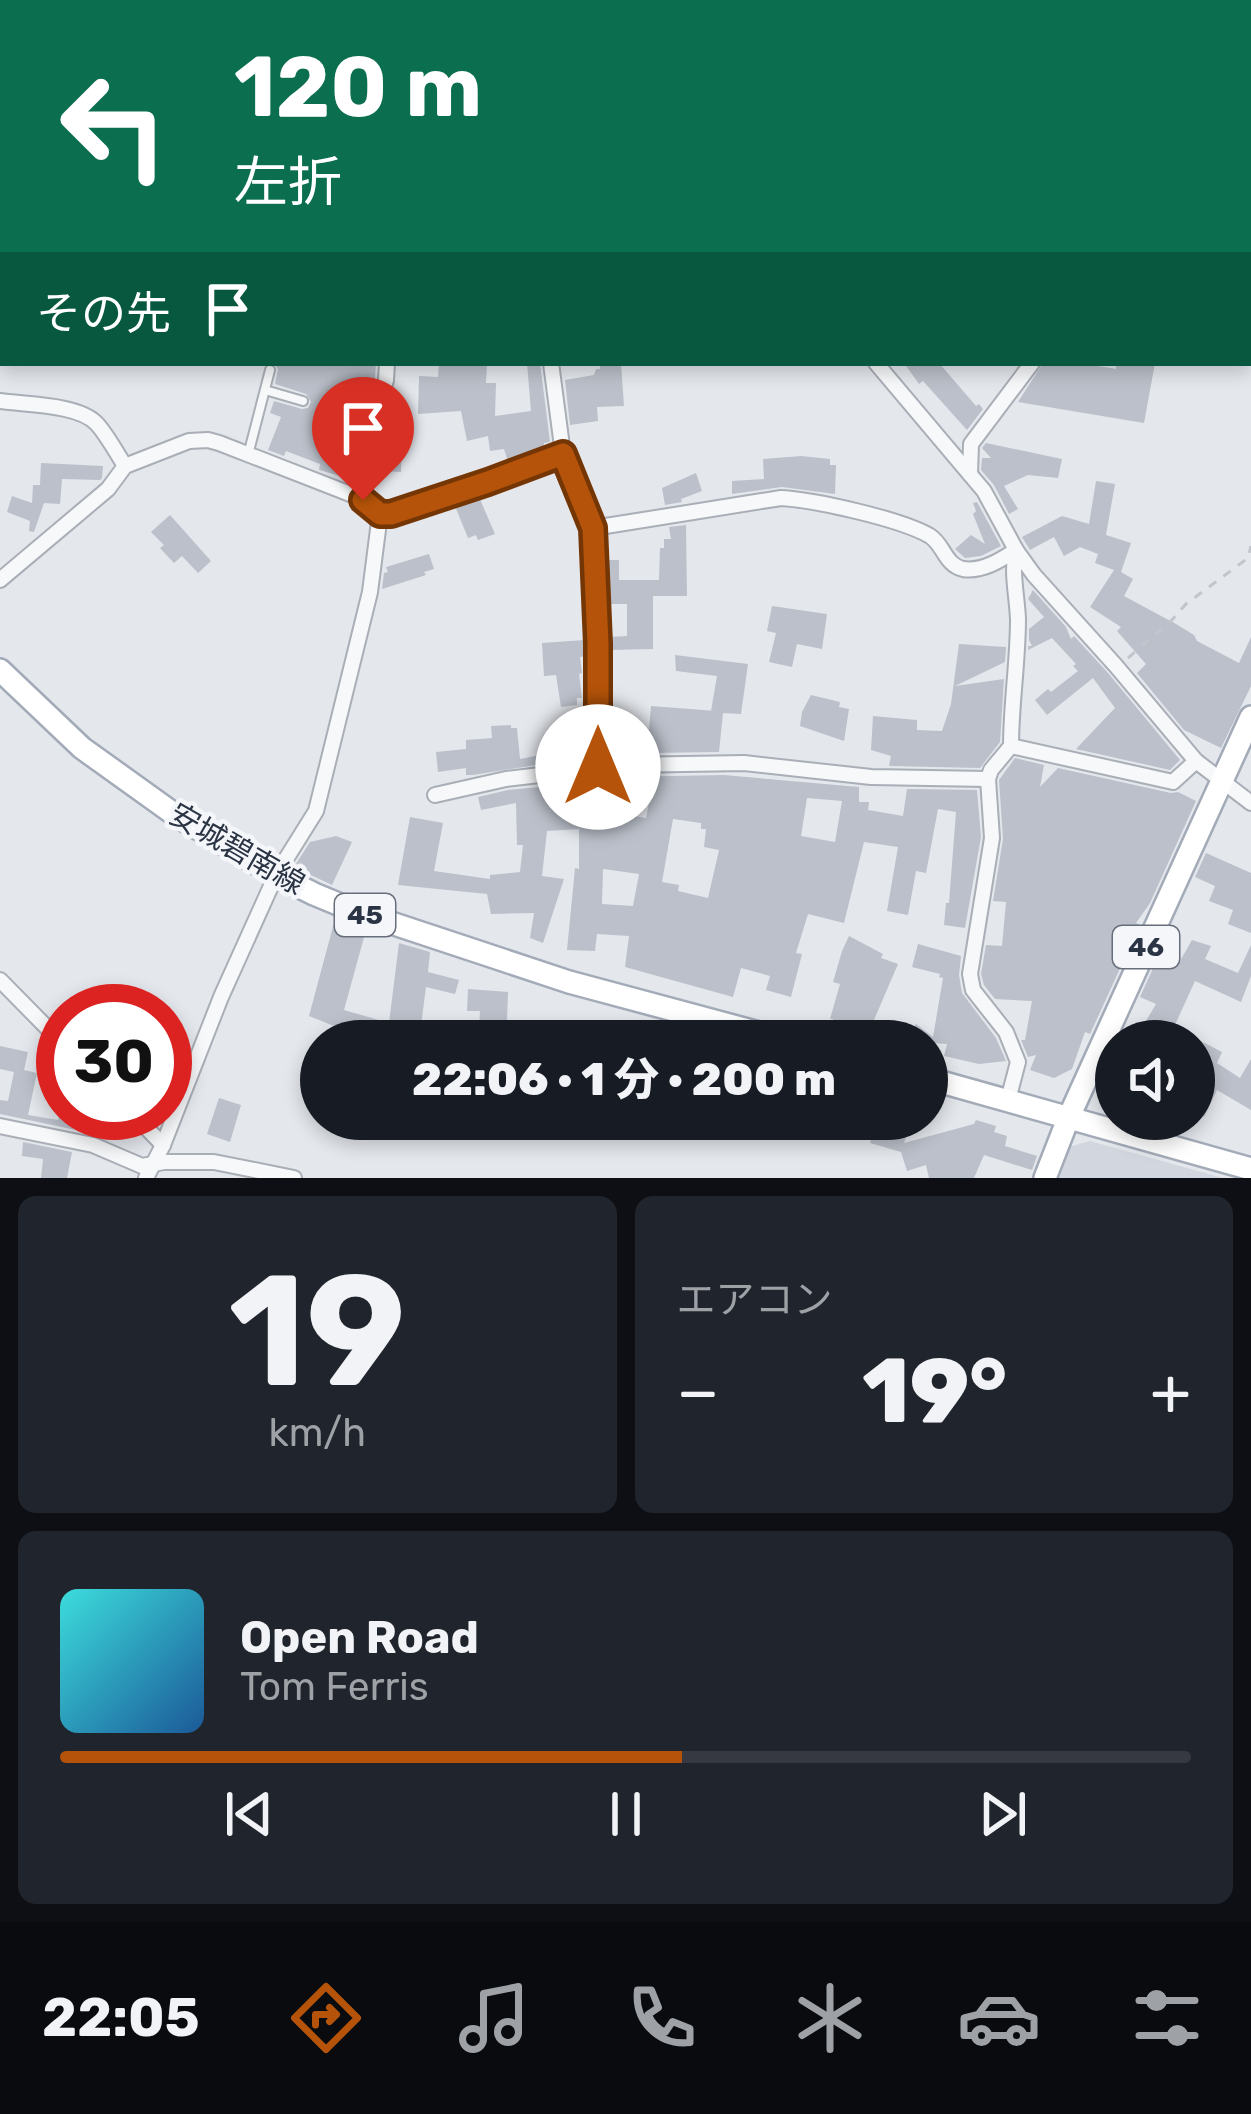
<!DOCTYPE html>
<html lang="ja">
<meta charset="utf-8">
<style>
:root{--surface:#171b24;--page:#20242c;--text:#f1f3f6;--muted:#9ea1a6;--line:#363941;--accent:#b45309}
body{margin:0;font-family:Rubik,"Noto Sans JP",sans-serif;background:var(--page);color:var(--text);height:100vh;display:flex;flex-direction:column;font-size:45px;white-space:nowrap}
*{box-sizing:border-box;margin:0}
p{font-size:39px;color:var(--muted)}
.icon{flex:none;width:66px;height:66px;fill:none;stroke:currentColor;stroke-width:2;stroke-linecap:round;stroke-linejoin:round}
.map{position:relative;height:1178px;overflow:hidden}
.panel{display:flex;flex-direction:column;gap:18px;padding:18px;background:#0d0f14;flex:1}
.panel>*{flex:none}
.guide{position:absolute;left:0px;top:0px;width:1251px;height:366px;box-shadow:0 6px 18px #0003;background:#0b6e4f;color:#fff;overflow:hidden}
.tools{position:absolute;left:1095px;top:1020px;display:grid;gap:24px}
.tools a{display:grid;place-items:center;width:120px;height:120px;border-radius:50%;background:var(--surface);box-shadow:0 6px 18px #0003;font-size:60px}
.speed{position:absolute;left:36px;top:984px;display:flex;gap:24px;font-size:60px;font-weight:700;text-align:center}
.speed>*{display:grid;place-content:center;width:156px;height:156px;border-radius:50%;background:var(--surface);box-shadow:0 6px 18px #0003;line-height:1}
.speed .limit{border:18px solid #d22;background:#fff;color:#111}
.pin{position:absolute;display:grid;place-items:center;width:102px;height:102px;color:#fff;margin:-123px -51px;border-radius:50% 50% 50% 0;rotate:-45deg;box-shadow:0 0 12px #0007}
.pin .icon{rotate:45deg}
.me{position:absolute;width:132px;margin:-66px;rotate:0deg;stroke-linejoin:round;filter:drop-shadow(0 0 9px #0008)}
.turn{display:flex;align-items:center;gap:42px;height:252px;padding:0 36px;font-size:54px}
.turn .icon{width:156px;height:156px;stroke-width:2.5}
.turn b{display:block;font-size:84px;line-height:102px}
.then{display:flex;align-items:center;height:114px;padding:0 36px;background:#0003;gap:24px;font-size:45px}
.big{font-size:90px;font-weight:800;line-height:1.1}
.panel .widget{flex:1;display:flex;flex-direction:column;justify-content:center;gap:18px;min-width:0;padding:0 42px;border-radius:18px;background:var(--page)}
.panel .dial{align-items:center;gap:0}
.dial b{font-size:156px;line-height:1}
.song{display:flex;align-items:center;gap:36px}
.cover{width:144px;height:144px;border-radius:18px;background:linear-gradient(135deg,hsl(180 70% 55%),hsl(210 70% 35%))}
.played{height:12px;border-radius:6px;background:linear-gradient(90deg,var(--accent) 55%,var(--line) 55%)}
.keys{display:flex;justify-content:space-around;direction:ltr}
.heat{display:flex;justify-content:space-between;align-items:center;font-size:66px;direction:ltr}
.panel .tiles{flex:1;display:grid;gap:18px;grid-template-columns:1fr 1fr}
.widget:last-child{grid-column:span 2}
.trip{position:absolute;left:300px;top:1020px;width:648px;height:120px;border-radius:60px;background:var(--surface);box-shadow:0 6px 18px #0003;font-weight:800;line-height:120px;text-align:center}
.dock{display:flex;height:192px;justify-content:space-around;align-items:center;background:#090b0e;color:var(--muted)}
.dock .icon{width:84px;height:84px}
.dock .active{color:var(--accent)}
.dock b{font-size:54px;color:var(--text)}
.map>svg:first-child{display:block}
</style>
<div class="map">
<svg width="1251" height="1178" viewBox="0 0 1251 1178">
<rect width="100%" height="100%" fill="#e4e7ec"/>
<polygon fill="#d2d6de" points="1090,1141 1223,1178 1057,1178 1069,1147"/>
<g fill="#bbc0ca" fill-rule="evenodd">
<polygon points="274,363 376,363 375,378 361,431 354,480 319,470 320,464 286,451 284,456 268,450 281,417 270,413 274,401 302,409 308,408 311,402 306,394 275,384 278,369"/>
<polygon points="439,363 487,363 486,383 496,383 495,416 531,411 527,363 540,363 550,442 544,443 543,450 508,462 504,449 490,451 488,436 467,441 461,411 418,414 419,376 438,377"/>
<polygon points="600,363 621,363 624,406 597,407 598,421 570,425 565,380 594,375 596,369 600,369"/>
<polygon points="904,363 939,363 976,406 979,404 983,409 967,430 923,381 919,384"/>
<polygon points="1043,363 1080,363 1116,369 1116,363 1155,363 1144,423 1018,402"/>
<polygon points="388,417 402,418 401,472 378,471"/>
<polygon points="986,443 1062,459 1058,478 1028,475 1004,486 1018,509 1009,514 994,485 981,470 982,458 991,458 982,448"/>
<polygon points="801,456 830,459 830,465 836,465 835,494 782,487 732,494 732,481 764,479 763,459"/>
<polygon points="41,463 103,466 102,478 100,480 62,479 60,504 44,503 34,532 29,531 30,521 7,512 12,496 32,503 33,485 40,485"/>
<polygon points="696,473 702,491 681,499 682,502 665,505 662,488"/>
<polygon points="1096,481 1115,484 1106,535 1131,543 1121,572 1133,579 1124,596 1176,624 1194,635 1197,641 1239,663 1251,637 1251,686 1221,748 1184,730 1137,673 1146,664 1117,631 1121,627 1090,607 1114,570 1095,563 1098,554 1080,547 1064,556 1054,537 1030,550 1022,537 1062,516 1089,524"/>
<polygon points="479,497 495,534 478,540 476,535 468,538 455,506 445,508"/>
<polygon points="977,502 1001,546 981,556 965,558 955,549 971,535 985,544 973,514 976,511 973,503"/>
<polygon points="170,515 211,561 198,573 182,556 174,563 160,548 164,545 151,532"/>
<polygon points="686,525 687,596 653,596 653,649 609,650 609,637 627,636 627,604 608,604 606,560 619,560 619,580 659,580 660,548 664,548 664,539 671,539 669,527"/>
<polygon points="429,554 434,569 424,572 426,575 382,589 384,573 388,572 386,567"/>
<polygon points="1033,590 1066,627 1071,639 1074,636 1108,673 1180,760 1170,770 1076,749 1115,708 1093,678 1047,715 1035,700 1048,689 1051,692 1078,671 1073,666 1076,664 1052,638 1028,650 1028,646 1032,646 1029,640 1029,629 1044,617 1028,599"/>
<polygon points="772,606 827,614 822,649 797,644 792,667 769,662 776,633 767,631"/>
<polygon points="585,640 586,656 580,657 582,673 579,674 582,698 577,698 577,705 561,707 556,675 544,676 542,643"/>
<polygon points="959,644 1006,647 1005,662 955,686 1004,679 1000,742 980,768 889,766 891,756 871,750 873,716 917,720 917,730 942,731 951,704"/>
<polygon points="675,655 748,664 741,714 723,713 719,752 647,753 651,706 716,711 711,711 717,676 676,671"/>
<polygon points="811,695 840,702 839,707 849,709 844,741 800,726 802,712"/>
<polygon points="511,725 511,728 517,728 520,759 546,754 548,763 473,775 466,775 466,768 438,772 436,752 466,749 466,740 492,738 491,726"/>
<polygon points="1015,758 1044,765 1040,787 1058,768 1171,793 1178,792 1196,801 1150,903 1136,923 1140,925 1090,1034 1085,1032 1072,1069 1054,1078 1030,1070 1036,1055 1028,1057 1021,1040 1025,1040 1032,1001 995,999 984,985 981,974 986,945 1002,946 1006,902 993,901 1003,839 999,780"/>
<path d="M724,775l135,12v15h10l-1,8 35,6 4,-27 70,1 4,47 -16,91 -21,-3 2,-22h3l7,-91 -18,-3 -12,64 -10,-2 -8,44 -21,-4 11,-64 -34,-5 -20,81 -36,-9 -12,39 6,1 -11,43 -25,-7 4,-14 -29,-8 -8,29 -108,-30 4,-31 -32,-2 -2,17 -28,-1 8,-82 4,1v-40l-32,2 -5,45 22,3 -21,64 -13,-5 4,-25 -43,1 -4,-20 -89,-9 12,-68 33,6 -9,48 56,8v-4l30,-3 3,-27h-6l-1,-42 -35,7 -3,-13 30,-7 95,-9 2,30 41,7 6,-31 -30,-1v-9zM807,798l35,3 -7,41 -34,-6zM673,819l28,4v6h5l-2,18 15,3 -11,48 -30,-7 1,-6 -17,-3zM603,869l36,5 -6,32 -31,-2z"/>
<polygon points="336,836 352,842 332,885 294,867 310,842"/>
<polygon points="1206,853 1251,873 1251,933 1228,924 1233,910 1209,901 1215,886 1195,877"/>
<polygon points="335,919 366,930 344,1010 389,1023 399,943 430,952 428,972 459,980 455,994 426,987 419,1041 363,1038 338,1031 339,1028 309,1016"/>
<polygon points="849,936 883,954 881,958 898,964 868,1034 832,1023 833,1019 830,1019 840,984 833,982 842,951"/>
<polygon points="1192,940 1211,946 1205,959 1238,973 1251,945 1251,976 1241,1002 1195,981 1174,1027 1222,1052 1217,1063 1240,1078 1251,1059 1251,1110 1217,1090 1204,1117 1194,1113 1194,1041 1170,1041 1143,1026 1156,1004 1140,997 1160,953 1180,961"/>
<polygon points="918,944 961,956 959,975 962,993 996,1038 1006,1061 979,1064 944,1056 947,1044 903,1041 916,1024 933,1037 943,978 939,977 940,974 912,967"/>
<polygon points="468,989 508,992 507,1020 504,1020 504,1028 497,1029 497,1034 479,1032 480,1011 467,1011"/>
<polygon points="0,1046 28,1052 24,1070 37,1073 28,1115 58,1120 60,1113 79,1113 76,1130 0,1114 0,1100 8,1101 14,1072 0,1069"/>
<polygon points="219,1098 241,1105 230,1142 207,1134"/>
<polygon points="876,1119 911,1122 904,1143 974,1124 976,1120 996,1126 994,1132 1007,1136 1005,1146 1037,1156 1032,1170 984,1155 974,1178 929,1178 926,1165 907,1171 901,1152 870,1143"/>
<polygon points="23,1142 72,1152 67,1178 41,1178 43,1159 22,1156"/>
</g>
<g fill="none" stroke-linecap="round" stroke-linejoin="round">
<defs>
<g id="lane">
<polyline points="265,390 303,401"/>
<polyline points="248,455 270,370"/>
</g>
<g id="street">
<polyline points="63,0 64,3"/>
<polyline points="142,0 142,3"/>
<polyline points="288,0 288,3"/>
<polyline points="543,0 543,3"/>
<polyline points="770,0 771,3"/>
<polyline points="673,3 680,0"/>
<polyline points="1248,54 1251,47"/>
<polyline points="0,167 3,167"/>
<polyline points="1248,266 1251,267"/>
<polyline points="551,363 563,454 593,528 598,644 597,767"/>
<polyline points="876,363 984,491 1016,550 1034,575 1116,666 1196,761 1251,803"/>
<path d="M0,401c26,4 79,3 97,23 10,11 19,28 28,42"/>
<polyline points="970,474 971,444 1032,363"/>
<polyline points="363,499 372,433 386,380 387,363"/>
<polyline points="380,514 391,514 488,482 563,454"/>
<path d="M593,528l188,-30c34,2 120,21 149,38 14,9 15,29 33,33 19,3 38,-9 53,-19"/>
<polyline points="0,580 108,489 125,466 189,441 208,440 219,443 363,499 380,514"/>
<polyline points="1011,746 1173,782 1196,761"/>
<polyline points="435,795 506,779 625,765 744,763 871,777 988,779"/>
<polyline points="0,980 63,1044"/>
<path d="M1008,1100l10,-38 -12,-30 -33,-42 -3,-16 22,-136 -4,-59 3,-9 20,-24c0,-42 7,-84 7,-127 -1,-24 -7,-46 -2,-69"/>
<polyline points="132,1113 163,1145"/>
<polyline points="0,1126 93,1145 142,1166 164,1162 214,1162 294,1178"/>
<polyline points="146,1178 163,1145 221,997 276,875 316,811 370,592 380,514"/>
</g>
<g id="primary">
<polyline points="0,670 82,748 174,814 276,875 314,894 355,911 569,982 789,1041"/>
<polyline points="927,1078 1251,1169"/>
<polyline points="1045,1178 1068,1119 1251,717"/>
</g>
</defs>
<use href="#lane" stroke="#a9aeb7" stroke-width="12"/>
<use href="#street" stroke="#a9aeb7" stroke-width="18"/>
<use href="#primary" stroke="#a3abb8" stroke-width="26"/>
<g stroke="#c2c5cb" stroke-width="3" stroke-dasharray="9 9" stroke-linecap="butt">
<polyline points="949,0 953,3"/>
<polyline points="998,3 998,0"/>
<polyline points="1128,658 1172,620 1186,604 1248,558 1251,546"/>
</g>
<use href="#lane" stroke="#f7f8fa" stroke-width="8"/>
<use href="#street" stroke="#f7f8fa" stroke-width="14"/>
<use href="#primary" stroke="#fff" stroke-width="21"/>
</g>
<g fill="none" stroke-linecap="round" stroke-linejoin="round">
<defs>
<polyline id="route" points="363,500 380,514 391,514 488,482 563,454 593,528 598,644 598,767"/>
</defs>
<use href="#route" stroke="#753606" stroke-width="30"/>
<use href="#route" stroke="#b45309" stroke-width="21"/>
</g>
<g text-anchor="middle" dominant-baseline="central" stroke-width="9" stroke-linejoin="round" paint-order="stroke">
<g fill="#f4f6f9" stroke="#676e7b" stroke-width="3">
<rect x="335" y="894" width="60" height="42" rx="9"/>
<rect x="1113" y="926" width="66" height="42" rx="9"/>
</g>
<g font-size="27" font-weight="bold" fill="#2b3445">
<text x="365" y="915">45</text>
<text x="1146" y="947">46</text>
</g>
<g font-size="30" fill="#2b3445" stroke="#f4f6f9">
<text transform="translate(237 849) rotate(30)">安城碧南線</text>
</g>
</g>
</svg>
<div class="tools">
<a><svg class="icon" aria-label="sound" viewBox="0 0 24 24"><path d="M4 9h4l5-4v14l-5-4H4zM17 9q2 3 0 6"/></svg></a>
</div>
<div class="speed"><div class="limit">30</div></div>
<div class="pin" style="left:363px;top:500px;background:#d93025"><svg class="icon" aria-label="arrive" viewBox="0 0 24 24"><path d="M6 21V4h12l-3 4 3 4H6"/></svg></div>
<svg class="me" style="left:598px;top:767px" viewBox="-20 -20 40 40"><circle r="19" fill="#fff"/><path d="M0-13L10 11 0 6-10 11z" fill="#b45309"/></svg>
<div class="trip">22:06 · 1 分 · 200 m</div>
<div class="guide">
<div class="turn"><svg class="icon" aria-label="left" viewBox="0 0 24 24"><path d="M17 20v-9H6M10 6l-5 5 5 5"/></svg><div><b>120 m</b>左折</div></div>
<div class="then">その先<svg class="icon" aria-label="arrive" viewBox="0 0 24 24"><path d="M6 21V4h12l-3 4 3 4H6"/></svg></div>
</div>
</div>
<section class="panel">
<div class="tiles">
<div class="widget dial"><b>19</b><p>km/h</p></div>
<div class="widget"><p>エアコン</p>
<div class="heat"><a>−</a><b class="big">19°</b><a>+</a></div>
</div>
<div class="widget">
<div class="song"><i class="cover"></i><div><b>Open Road</b><p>Tom Ferris</p></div></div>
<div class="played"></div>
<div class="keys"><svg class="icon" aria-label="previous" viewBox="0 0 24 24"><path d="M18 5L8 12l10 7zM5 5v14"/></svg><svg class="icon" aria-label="pause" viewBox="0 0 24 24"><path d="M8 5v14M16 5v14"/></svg><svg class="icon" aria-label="next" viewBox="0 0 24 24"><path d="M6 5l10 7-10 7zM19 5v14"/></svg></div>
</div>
</div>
</section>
<nav class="dock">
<b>22:05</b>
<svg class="icon active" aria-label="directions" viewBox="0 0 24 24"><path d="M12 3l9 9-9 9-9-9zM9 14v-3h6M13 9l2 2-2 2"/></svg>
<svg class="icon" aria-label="music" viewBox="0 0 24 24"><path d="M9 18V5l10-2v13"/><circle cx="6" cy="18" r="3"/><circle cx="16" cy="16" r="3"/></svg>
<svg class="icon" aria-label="phone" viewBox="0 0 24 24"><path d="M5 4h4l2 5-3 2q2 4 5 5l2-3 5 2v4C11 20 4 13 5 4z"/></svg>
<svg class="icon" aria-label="climate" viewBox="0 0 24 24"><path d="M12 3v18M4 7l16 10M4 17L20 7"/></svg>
<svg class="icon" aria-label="car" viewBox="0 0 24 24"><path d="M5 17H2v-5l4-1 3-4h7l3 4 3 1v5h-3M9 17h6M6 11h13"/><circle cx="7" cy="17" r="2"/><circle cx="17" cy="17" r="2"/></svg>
<svg class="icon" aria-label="filters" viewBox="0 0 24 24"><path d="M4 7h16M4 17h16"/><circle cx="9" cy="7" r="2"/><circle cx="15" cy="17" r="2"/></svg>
</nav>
